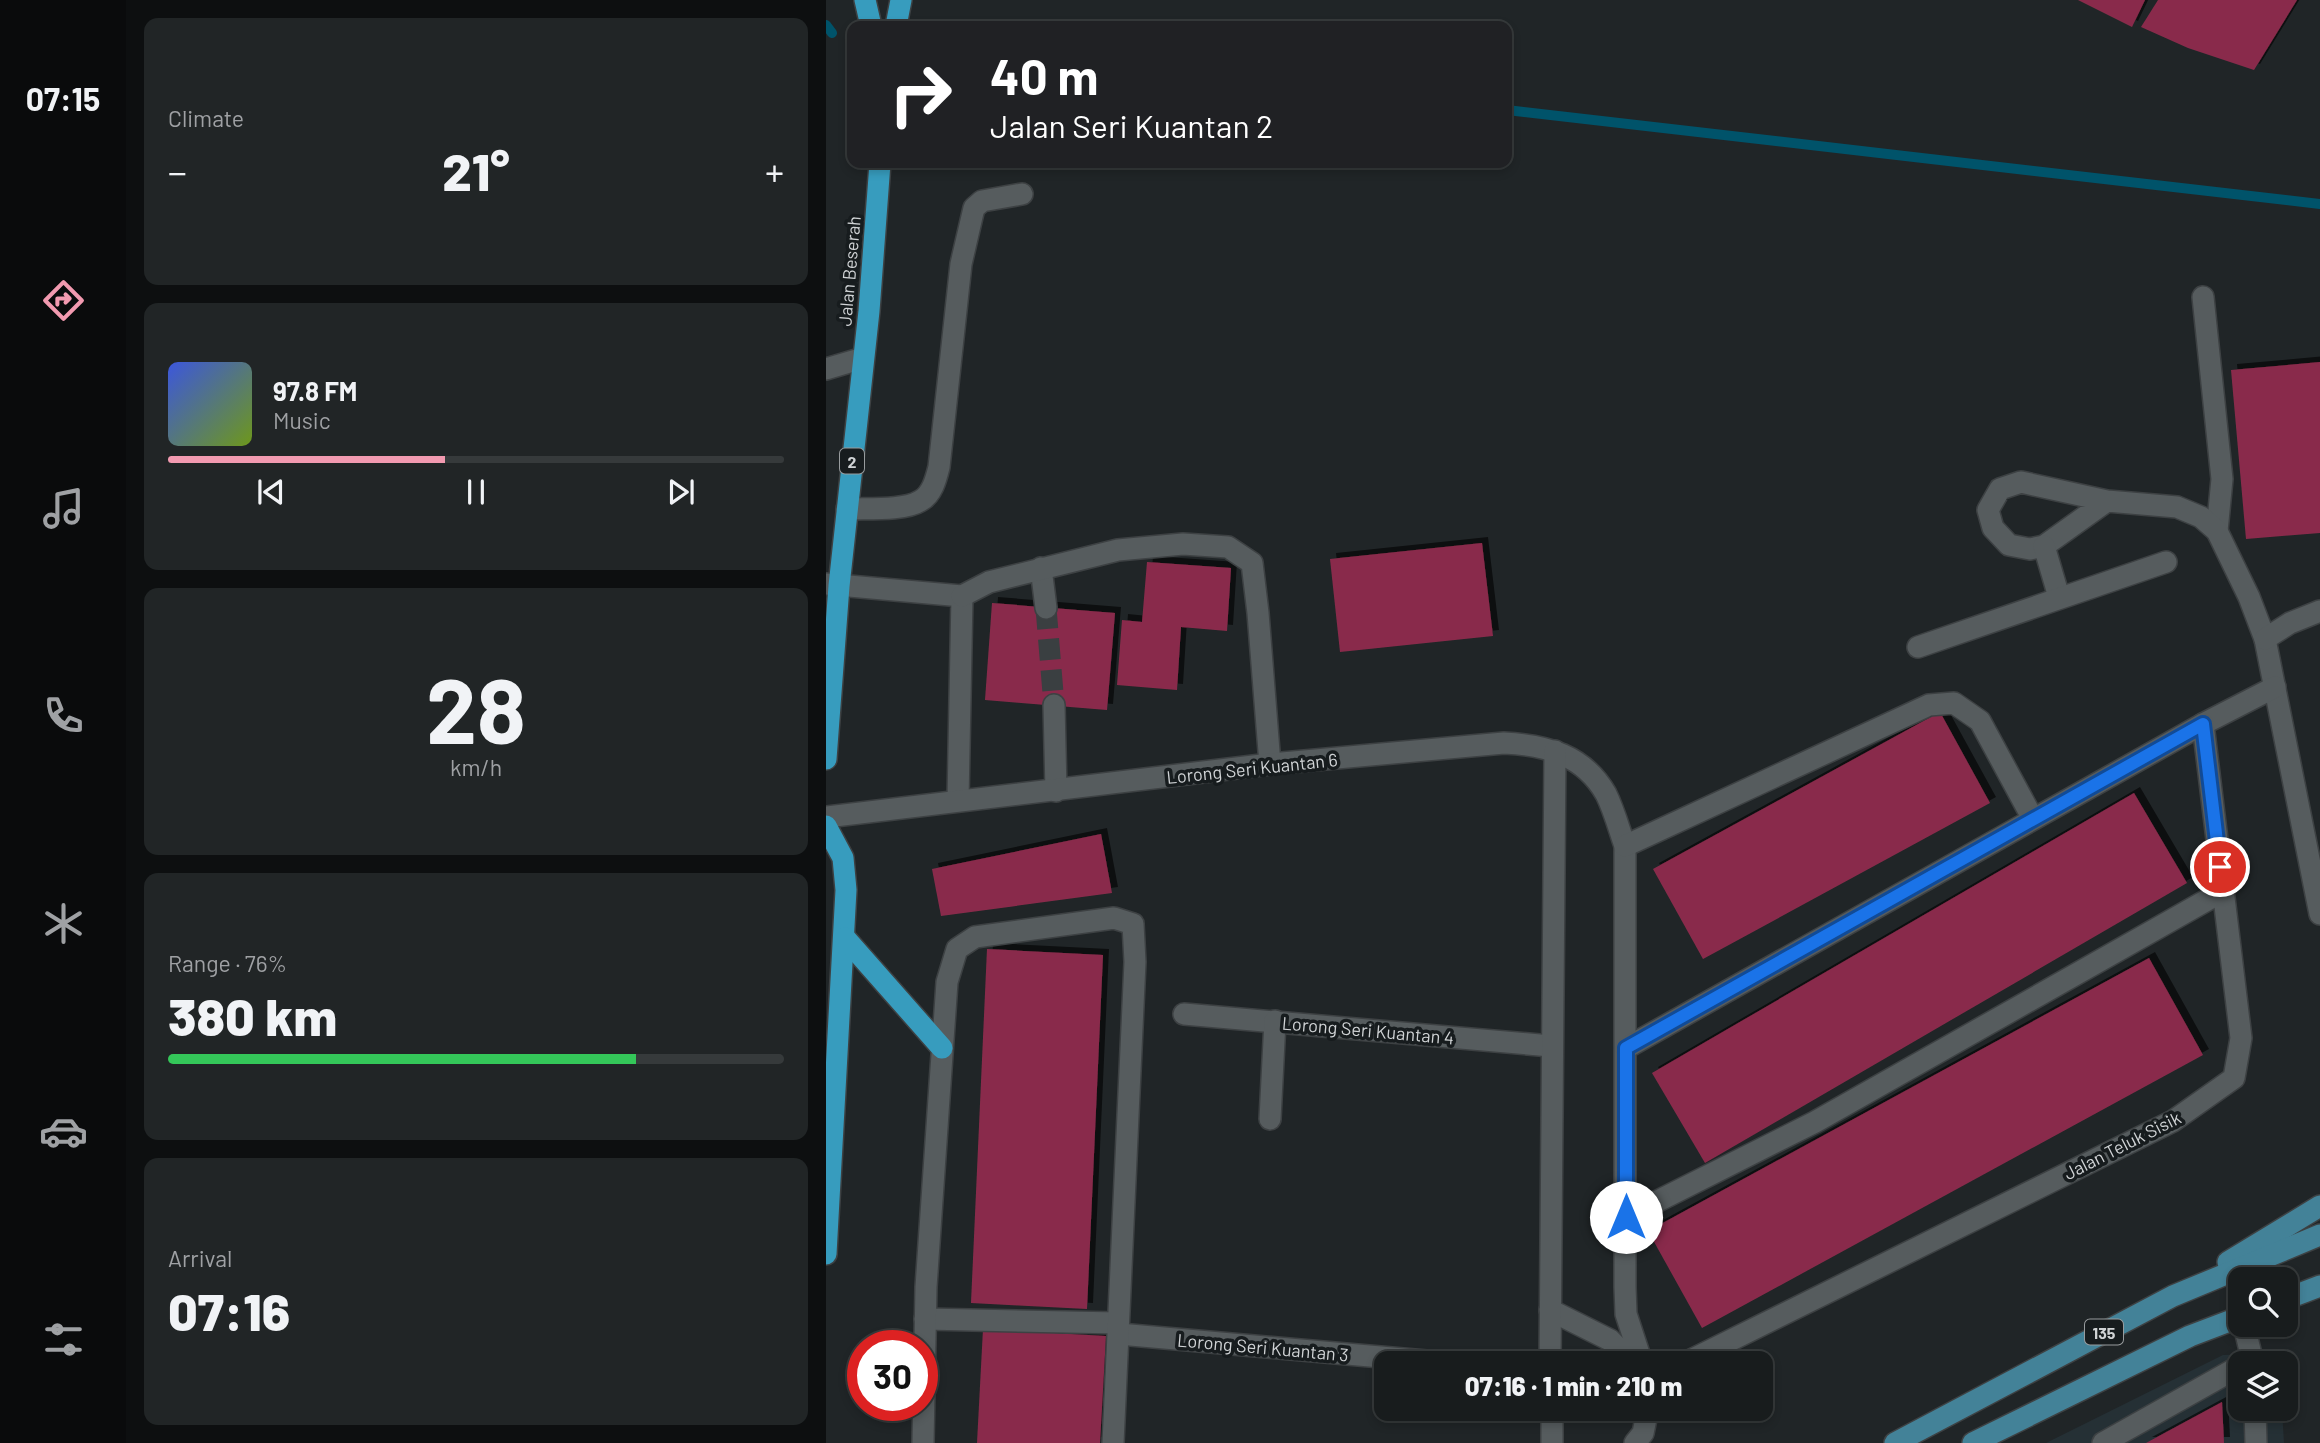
<!DOCTYPE html>
<meta charset="utf-8">
<style>
:root{--surface:#181c1d;--page:#212526;--text:#f1f3f6;--muted:#9fa1a4;--line:#363a3b;--accent:#f29ab0}
body{margin:0;font-family:Barlow,sans-serif;background:var(--page);color:var(--text);height:100vh;display:flex;flex-direction:column;font-size:26px;white-space:nowrap}
*{box-sizing:border-box;margin:0}
p{font-size:23px;color:var(--muted)}
.icon{flex:none;width:38px;height:38px;fill:none;stroke:currentColor;stroke-width:2;stroke-linecap:round;stroke-linejoin:round}
.map{position:relative;flex:1;overflow:hidden}
.sheet{display:flex;flex-direction:column;gap:18px;padding:18px;background:#0d0f10;width:700px}
.sheet>*{flex:none}
.banner{position:absolute;left:21px;top:21px;width:665px;height:147px;border-radius:14px;box-shadow:0 4px 10px #0003,0 0 0 2px var(--line);background:#202124;color:#fff;overflow:hidden}
.buttons{position:absolute;left:1402px;top:1267px;display:grid;gap:14px}
.buttons a{display:grid;place-items:center;width:70px;height:70px;border-radius:14px;background:var(--surface);box-shadow:0 4px 10px #0003,0 0 0 2px var(--line);font-size:35px}
.speed{position:absolute;left:21px;top:1330px;display:flex;gap:14px;font-size:35px;font-weight:700;text-align:center}
.speed>*{display:grid;place-content:center;width:91px;height:91px;border-radius:50%;background:var(--surface);box-shadow:0 4px 10px #0003,0 0 0 2px var(--line);line-height:1}
.speed .limit{border:10px solid #d22;background:#fff;color:#111}
.pin{position:absolute;display:grid;place-items:center;width:60px;height:60px;color:#fff;margin:-30px;border:4px solid #fff;border-radius:50%;box-shadow:0 2px 7px #0007}
.me{position:absolute;width:77px;margin:-38px;rotate:0deg;stroke-linejoin:round;filter:drop-shadow(0 0 5px #0008)}
.turn{display:flex;align-items:center;gap:24px;height:147px;padding:0 28px;font-size:32px}
.turn .icon{width:91px;height:91px;stroke-width:2.5}
.turn b{display:block;font-size:49px;line-height:60px}
.big{font-size:52px;font-weight:800;line-height:1.1}
.sheet .tile{flex:1;display:flex;flex-direction:column;justify-content:center;gap:10px;min-width:0;padding:0 24px;border-radius:14px;background:var(--page)}
.sheet .dial{align-items:center;gap:0}
.dial b{font-size:91px;line-height:1}
.song{display:flex;align-items:center;gap:21px}
.cover{width:84px;height:84px;border-radius:10px;background:linear-gradient(135deg,hsl(230 70% 55%),hsl(80 70% 35%))}
.played{height:7px;border-radius:4px;background:linear-gradient(90deg,var(--accent) 45%,var(--line) 45%)}
.keys{display:flex;justify-content:space-around;direction:ltr}
.heat{display:flex;justify-content:space-between;align-items:center;font-size:38px;direction:ltr}
.charge{height:10px;border-radius:5px;background:linear-gradient(90deg,#34c759 76%,var(--line) 0)}
.trip{position:absolute;left:548px;top:1351px;width:399px;height:70px;border-radius:14px;background:var(--surface);box-shadow:0 4px 10px #0003,0 0 0 2px var(--line);font-weight:800;line-height:70px;text-align:center}
main{display:flex;flex:1;min-height:0}
.dock{display:flex;flex-direction:column;width:126px;justify-content:space-around;align-items:center;background:#0a0b0c;color:var(--muted)}
.dock .icon{width:49px;height:49px}
.dock .on{color:var(--accent)}
.dock b{font-size:32px;color:var(--text)}
.map>svg:first-child{display:block}
</style>
<main>
<nav class="dock">
<b>07:15</b>
<svg class="icon on" aria-label="directions" viewBox="0 0 24 24"><path d="M12 3l9 9-9 9-9-9zM9 14v-3h6M13 9l2 2-2 2"/></svg>
<svg class="icon" aria-label="music" viewBox="0 0 24 24"><path d="M9 18V5l10-2v13"/><circle cx="6" cy="18" r="3"/><circle cx="16" cy="16" r="3"/></svg>
<svg class="icon" aria-label="phone" viewBox="0 0 24 24"><path d="M5 4h4l2 5-3 2q2 4 5 5l2-3 5 2v4C11 20 4 13 5 4z"/></svg>
<svg class="icon" aria-label="climate" viewBox="0 0 24 24"><path d="M12 3v18M4 7l16 10M4 17L20 7"/></svg>
<svg class="icon" aria-label="car" viewBox="0 0 24 24"><path d="M5 17H2v-5l4-1 3-4h7l3 4 3 1v5h-3M9 17h6M6 11h13"/><circle cx="7" cy="17" r="2"/><circle cx="17" cy="17" r="2"/></svg>
<svg class="icon" aria-label="filters" viewBox="0 0 24 24"><path d="M4 7h16M4 17h16"/><circle cx="9" cy="7" r="2"/><circle cx="15" cy="17" r="2"/></svg>
</nav>
<section class="sheet">
<div class="tile"><p>Climate</p>
<div class="heat"><a>−</a><b class="big">21°</b><a>+</a></div>
</div>
<div class="tile">
<div class="song"><i class="cover"></i><div><b>97.8 FM</b><p>Music</p></div></div>
<div class="played"></div>
<div class="keys"><svg class="icon" aria-label="previous" viewBox="0 0 24 24"><path d="M18 5L8 12l10 7zM5 5v14"/></svg><svg class="icon" aria-label="pause" viewBox="0 0 24 24"><path d="M8 5v14M16 5v14"/></svg><svg class="icon" aria-label="next" viewBox="0 0 24 24"><path d="M6 5l10 7-10 7zM19 5v14"/></svg></div>
</div>
<div class="tile dial"><b>28</b><p>km/h</p></div>
<div class="tile"><p>Range · 76%</p><b class="big">380 km</b><div class="charge"></div></div>
<div class="tile"><p>Arrival</p><b class="big">07:16</b></div>
</section>
<div class="map">
<svg width="1494" height="1443" viewBox="0 0 1494 1443">
<defs>
<filter id="shadow"><feDropShadow dx="6" dy="-6" stdDeviation="0" flood-color="#0009"/></filter>
</defs>
<rect width="100%" height="100%" fill="#202527"/>
<polygon fill="#253035" points="1428,1354 1440,1363 1414,1363 1414,1409 1456,1409 1458,1443 1220,1443 1397,1355"/>
<g fill="none" stroke-linecap="round" stroke-linejoin="round">
<g stroke="#00536a" stroke-width="10">
<polyline points="0,25 6,33"/>
<polyline points="681,110 1494,204"/>
</g>
</g>
<g fill="#892c4b" filter="url(#shadow)">
<polygon points="1252,0 1319,0 1306,27"/>
<polygon points="1332,0 1471,0 1428,70 1362,48 1315,27"/>
<polygon points="1494,362 1494,533 1420,539 1405,370"/>
<polygon points="656,543 667,636 514,652 504,559"/>
<polygon points="321,562 405,568 401,631 355,627 351,690 291,685 296,620 316,622"/>
<polygon points="166,603 289,613 281,710 159,700"/>
<polygon points="1114,712 1164,803 877,959 827,869"/>
<polygon points="1308,793 1361,883 879,1163 826,1073"/>
<polygon points="275,834 286,893 115,916 106,869"/>
<polygon points="161,949 277,955 261,1309 145,1303"/>
<polygon points="1323,958 1377,1055 876,1328 822,1231"/>
<polygon points="157,1329 280,1336 274,1443 151,1443"/>
<polygon points="1396,1402 1398,1443 1320,1443"/>
</g>
<g fill="none" stroke-linecap="round" stroke-linejoin="round">
<polyline stroke="#3a3f41" stroke-width="21" stroke-dasharray="21 10" stroke-linecap="butt" points="220,608 228,705"/>
<defs>
<g id="minor">
<polyline points="1377,297 1396,479 1391,531"/>
<polyline points="0,369 37,358"/>
<polyline points="1281,501 1218,546 1204,549 1183,545 1167,528 1162,510 1174,489 1195,482 1281,501 1351,507 1375,517 1391,531 1423,597 1439,639 1494,914"/>
<path d="M21,509c19,-1 57,2 73,-8 12,-6 16,-22 19,-34l22,-203 13,-56 8,-7 40,-7"/>
<polyline points="1218,546 1233,597"/>
<polyline points="215,568 220,608"/>
<polyline points="0,584 136,596 132,800"/>
<polyline points="136,596 163,582 292,550 357,544 402,547 426,563 432,613 444,764"/>
<polyline points="1439,639 1464,623 1494,611"/>
<polyline points="1092,647 1340,562"/>
<polyline points="228,705 230,791"/>
<path d="M0,817l444,-53 234,-21c42,2 80,12 102,51 8,16 13,35 19,52v441l1,27 16,49"/>
<polyline points="799,846 1103,705 1128,703 1154,721 1207,819"/>
<polyline points="358,1014 725,1046"/>
<polyline points="800,1048 1377,724 1449,687"/>
<polyline points="444,1119 449,1021"/>
<polyline points="800,1217 989,1122 1397,891"/>
<polyline points="724,1310 784,1340 807,1363"/>
<polyline points="99,1319 292,1323"/>
<polyline points="1418,1325 1427,1363"/>
<polyline points="293,1334 623,1363"/>
<polyline points="724,1363 729,751"/>
<polyline points="859,1363 1347,1121 1408,1078 1415,1038 1377,724"/>
<polyline points="1429,1409 1430,1443"/>
<polyline points="97,1443 100,1287 121,982 131,949 149,937 288,918 307,924 309,962 287,1443"/>
<polyline points="726,1443 726,1409"/>
<polyline points="809,1443 817,1433 822,1409"/>
<polyline points="1277,1443 1414,1366"/>
</g>
<g id="major">
<polyline points="1402,1262 1494,1206"/>
<polyline points="1460,1299 1494,1286"/>
<polyline points="1069,1443 1347,1296 1494,1235"/>
<polyline points="1147,1443 1364,1336 1414,1317"/>
</g>
<g id="highway">
<polyline points="39,0 45,26"/>
<polyline points="70,26 75,0"/>
<polyline points="0,759 13,586 43,311 54,163"/>
<polyline points="0,826 17,858 20,890 0,1254"/>
<polyline points="19,938 116,1048"/>
</g>
</defs>
<use href="#minor" stroke="#3d4143" stroke-width="24"/>
<use href="#major" stroke="#3d4143" stroke-width="24"/>
<use href="#highway" stroke="#3d4143" stroke-width="24"/>
<use href="#minor" stroke="#565c5e" stroke-width="21"/>
<use href="#major" stroke="#438298" stroke-width="21"/>
<use href="#highway" stroke="#379cbe" stroke-width="21"/>
</g>
<g fill="none" stroke-linecap="round" stroke-linejoin="round">
<defs>
<polyline id="route" points="800,1217 800,1048 1377,724 1394,867"/>
</defs>
<use href="#route" stroke="#114b97" stroke-width="18"/>
<use href="#route" stroke="#1a73e8" stroke-width="12"/>
</g>
<g text-anchor="middle" dominant-baseline="central" stroke-width="7" stroke-linejoin="round" paint-order="stroke">
<g fill="#171c1e" stroke="#989c9e" stroke-width="2">
<rect x="14" y="448.5" width="24" height="25" rx="5"/>
<rect x="1259" y="1319.5" width="38" height="25" rx="5"/>
</g>
<g font-size="16" font-weight="bold" fill="#d0d3d5">
<text x="26" y="461">2</text>
<text x="1278" y="1332">135</text>
</g>
<g font-size="18" fill="#d0d3d5" stroke="#171c1e">
<text transform="translate(23 271) rotate(-85)">Jalan Beserah</text>
<text transform="translate(426 768) rotate(-6)">Lorong Seri Kuantan 6</text>
<text transform="translate(542 1030) rotate(5)">Lorong Seri Kuantan 4</text>
<text transform="translate(1296 1145) rotate(-27)">Jalan Teluk Sisik</text>
<text transform="translate(437 1347) rotate(5)">Lorong Seri Kuantan 3</text>
</g>
</g>
</svg>
<div class="buttons">
<a><svg class="icon" aria-label="search" viewBox="0 0 24 24"><circle cx="10" cy="10" r="6"/><path d="M15 15l6 6"/></svg></a>
<a><svg class="icon" aria-label="layers" viewBox="0 0 24 24"><path d="M12 4l9 5-9 5-9-5zM3 14l9 5 9-5"/></svg></a>
</div>
<div class="speed"><div class="limit">30</div></div>
<div class="pin" style="left:1394px;top:867px;background:#d93025"><svg class="icon" aria-label="arrive" viewBox="0 0 24 24"><path d="M6 21V4h12l-3 4 3 4H6"/></svg></div>
<svg class="me" style="left:800px;top:1217px" viewBox="-20 -20 40 40"><circle r="19" fill="#fff"/><path d="M0-13L10 11 0 6-10 11z" fill="#1a73e8"/></svg>
<div class="trip">07:16 · 1 min · 210 m</div>
<div class="banner">
<div class="turn"><svg class="icon" aria-label="right" viewBox="0 0 24 24"><path d="M7 20v-9h11M14 6l5 5-5 5"/></svg><div><b>40 m</b>Jalan Seri Kuantan 2</div></div>
</div>
</div>
</main>
